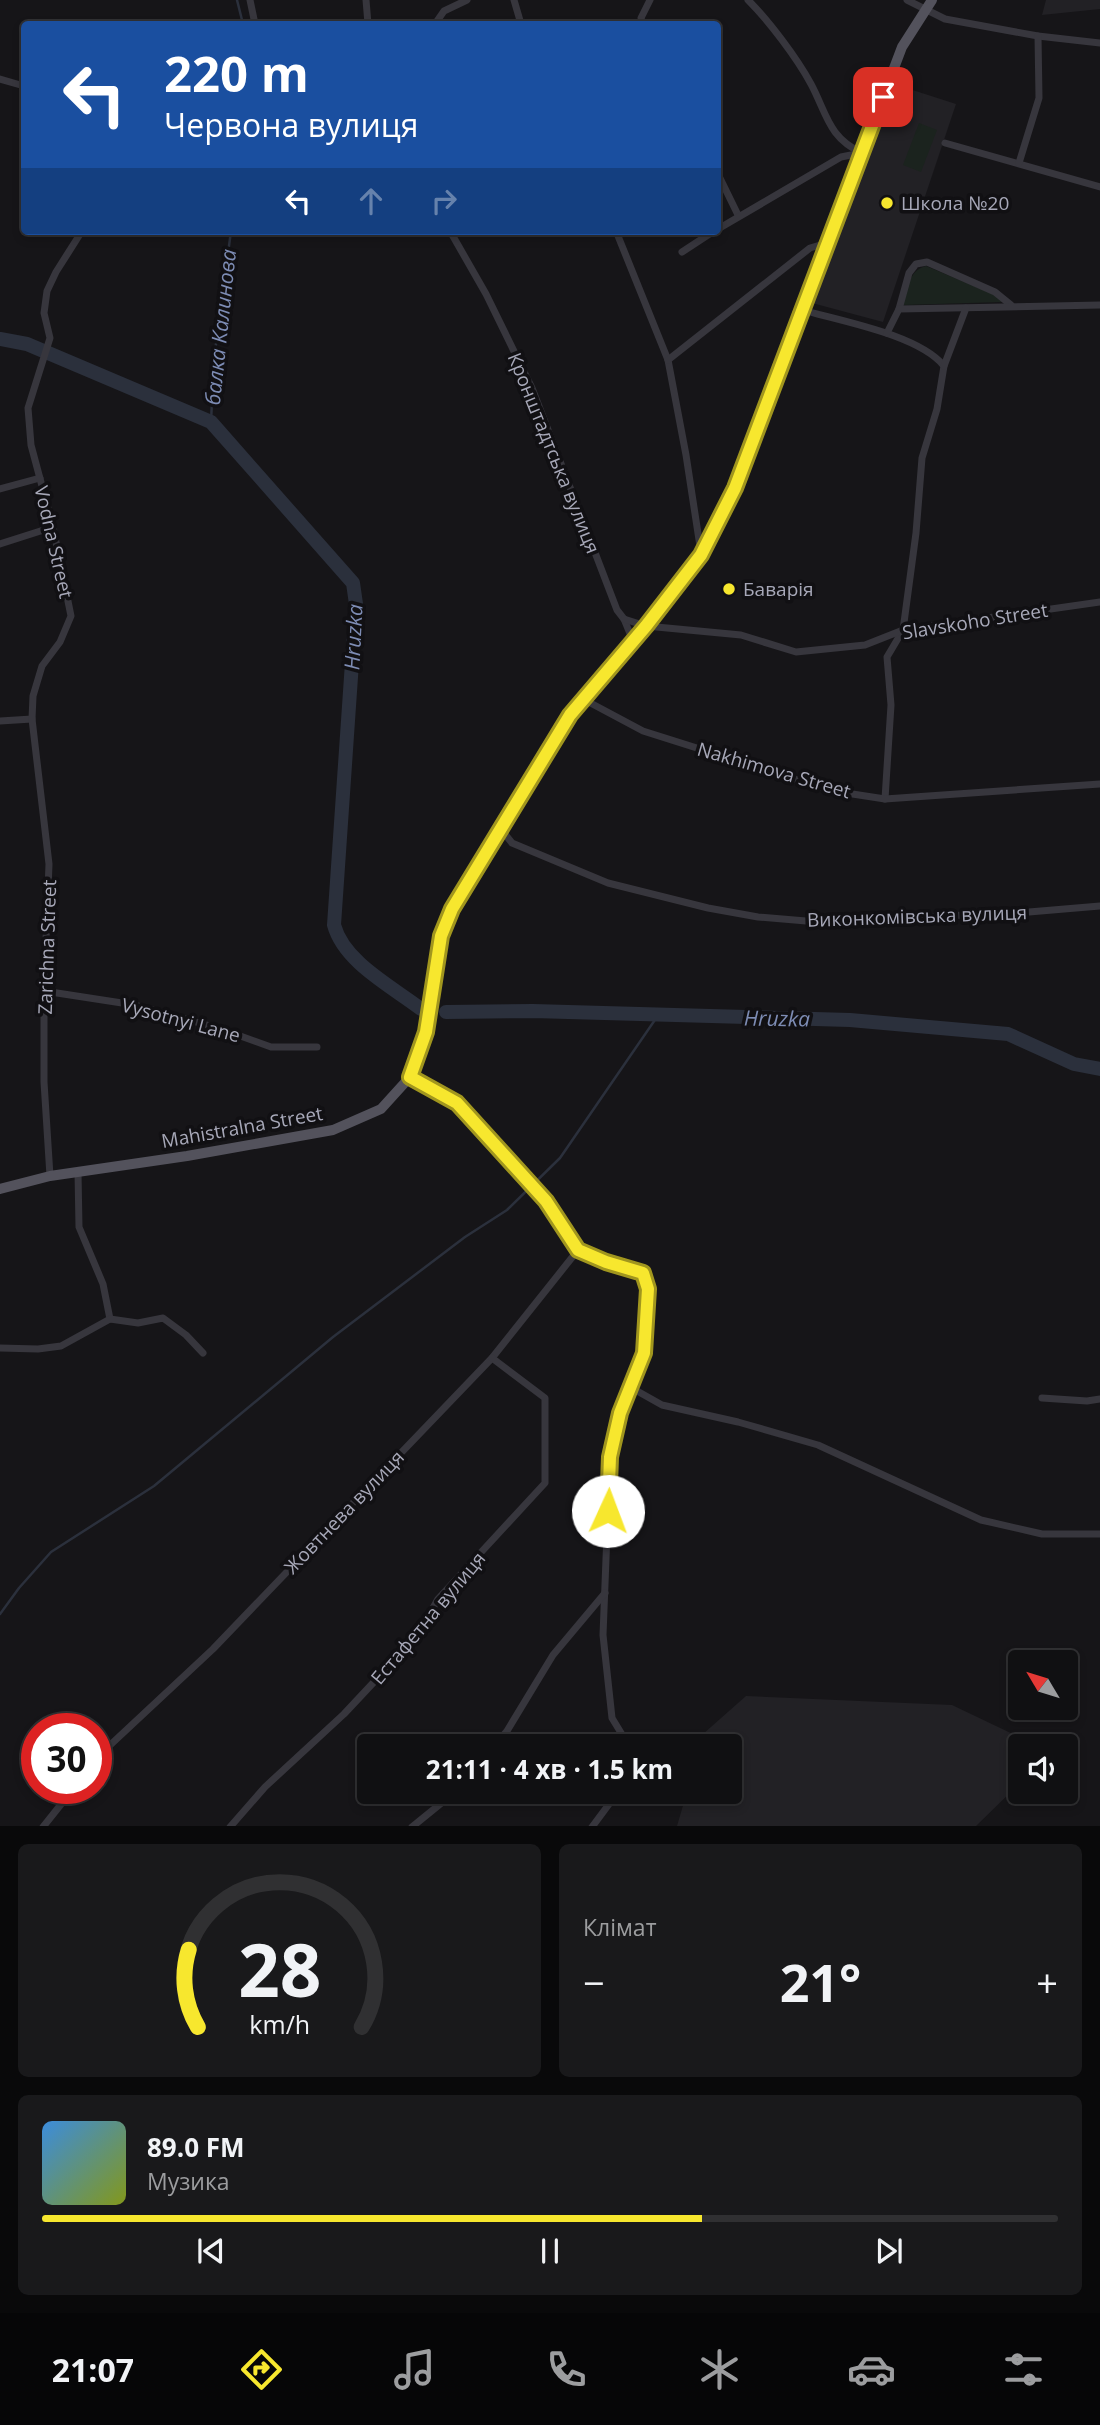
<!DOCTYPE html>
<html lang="uk">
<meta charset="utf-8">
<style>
:root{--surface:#101012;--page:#19191b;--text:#f1f3f6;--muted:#9c9d9f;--line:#303032;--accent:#f7e72e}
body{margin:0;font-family:"Open Sans",sans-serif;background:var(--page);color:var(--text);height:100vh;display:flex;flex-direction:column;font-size:26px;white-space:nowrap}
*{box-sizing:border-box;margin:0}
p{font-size:23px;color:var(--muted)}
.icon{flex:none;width:38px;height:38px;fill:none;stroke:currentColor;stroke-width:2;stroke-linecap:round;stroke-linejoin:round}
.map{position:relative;height:1826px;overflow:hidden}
.details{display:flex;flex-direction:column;gap:18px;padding:18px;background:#09090a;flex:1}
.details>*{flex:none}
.guide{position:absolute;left:21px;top:21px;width:700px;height:214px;border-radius:7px;box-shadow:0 4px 10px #0003,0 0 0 2px var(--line);background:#1a4fa0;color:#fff;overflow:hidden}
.needle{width:46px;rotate:308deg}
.buttons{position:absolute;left:1008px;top:1650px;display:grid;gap:14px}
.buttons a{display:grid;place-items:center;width:70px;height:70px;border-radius:7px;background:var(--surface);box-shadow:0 4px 10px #0003,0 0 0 2px var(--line);font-size:35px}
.speed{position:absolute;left:21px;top:1713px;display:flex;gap:14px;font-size:35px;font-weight:700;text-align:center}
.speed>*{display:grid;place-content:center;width:91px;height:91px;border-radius:50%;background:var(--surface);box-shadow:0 4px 10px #0003,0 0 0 2px var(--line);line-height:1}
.speed .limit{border:10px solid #d22;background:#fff;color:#111}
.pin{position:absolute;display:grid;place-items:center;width:60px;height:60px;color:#fff;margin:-30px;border-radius:14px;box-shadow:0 4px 10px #0006}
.me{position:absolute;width:77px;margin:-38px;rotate:2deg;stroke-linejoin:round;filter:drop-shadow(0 0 5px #0008)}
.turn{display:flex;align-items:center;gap:24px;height:147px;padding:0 28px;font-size:32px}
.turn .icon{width:91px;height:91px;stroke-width:2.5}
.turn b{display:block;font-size:49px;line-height:60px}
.lanes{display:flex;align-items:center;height:66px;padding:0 28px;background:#0003;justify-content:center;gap:35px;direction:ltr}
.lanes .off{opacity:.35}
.big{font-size:52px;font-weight:700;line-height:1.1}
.details .tile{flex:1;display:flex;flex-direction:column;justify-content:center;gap:10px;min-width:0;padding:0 24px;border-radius:10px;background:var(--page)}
.details .dial{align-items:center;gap:0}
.dial svg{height:182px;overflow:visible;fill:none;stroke:var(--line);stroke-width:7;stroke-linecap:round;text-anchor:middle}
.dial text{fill:var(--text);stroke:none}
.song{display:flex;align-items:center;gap:21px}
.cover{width:84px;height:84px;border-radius:10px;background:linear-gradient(135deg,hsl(210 70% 55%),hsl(70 70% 35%))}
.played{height:7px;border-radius:4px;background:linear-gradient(90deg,var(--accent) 65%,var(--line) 65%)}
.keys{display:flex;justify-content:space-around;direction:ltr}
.heat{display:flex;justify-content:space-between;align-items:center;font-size:38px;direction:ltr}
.details .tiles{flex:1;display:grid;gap:18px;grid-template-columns:1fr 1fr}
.tile:last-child{grid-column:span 2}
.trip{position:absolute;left:357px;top:1734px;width:385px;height:70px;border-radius:7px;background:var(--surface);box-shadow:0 4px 10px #0003,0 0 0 2px var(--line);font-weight:700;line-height:70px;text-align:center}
.menu{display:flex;height:112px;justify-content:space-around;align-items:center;background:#060607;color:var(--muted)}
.menu .icon{width:49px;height:49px}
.menu .selected{color:var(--accent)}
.menu b{font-size:32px;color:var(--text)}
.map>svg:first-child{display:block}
</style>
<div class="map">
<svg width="1100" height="1827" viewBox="0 0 1100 1827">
<rect width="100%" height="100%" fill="#161518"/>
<g fill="#222125">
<polygon points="1046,0 1100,0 1100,9 1042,15"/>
<polygon points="897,85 956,104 883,322 812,303"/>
<polygon points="746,1696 952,1705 1038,1746 1020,1746 1020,1783 976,1826 677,1826 687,1792 730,1792 730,1746 700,1746 703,1734"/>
</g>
<g fill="#1b231e">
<polygon points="919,123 937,130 921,172 903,165"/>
<path d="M926,266l69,29 7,7 -99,3c4,-16 6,-35 23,-39z"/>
</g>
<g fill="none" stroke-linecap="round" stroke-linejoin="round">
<g stroke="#2b303c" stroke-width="2.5">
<polyline points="237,0 243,24"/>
<polyline points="211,422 214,359 231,231"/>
<polyline points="0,1614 19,1588 51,1552 154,1486 333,1337 465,1237 507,1210 560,1158 659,1014"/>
</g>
<g stroke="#2b303c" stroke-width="14">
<path d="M0,339l27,5 184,78 142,161 3,21 -22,321c10,37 57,61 87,84"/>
<polyline points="446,1012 533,1011 850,1020 1008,1034 1074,1064 1100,1069"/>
</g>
<g stroke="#37363d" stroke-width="7">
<polyline points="250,0 255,24"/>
<polyline points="366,0 368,24"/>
<polyline points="514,0 521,24"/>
<path d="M748,0c21,21 49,58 63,84 16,30 17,53 51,69"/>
<polyline points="907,0 945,19 1038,36 1100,43"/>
<polyline points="435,24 444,11 467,0"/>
<polyline points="643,24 641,18 650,0"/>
<polyline points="0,79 24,86"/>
<polyline points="945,143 1100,187"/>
<polyline points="1019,163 1039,98 1038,36"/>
<polyline points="718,174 738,215"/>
<polyline points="718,229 841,157 861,153"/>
<polyline points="450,231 486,294 532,388 617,610 624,619 633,641"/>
<polyline points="616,231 668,360 686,455 701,553"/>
<polyline points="682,252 714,231"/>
<polyline points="899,309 909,273 916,264 927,262 995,292 1011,305"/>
<path d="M802,310c39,11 117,25 142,56l-7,43 -15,49 -6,75 -13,97 -16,27 4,48 -6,94"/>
<polyline points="887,333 899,309 1100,305"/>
<polyline points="668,360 810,248 827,243"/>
<polyline points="944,366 966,308"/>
<polyline points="0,489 40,478"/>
<polyline points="0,544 53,527"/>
<polyline points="624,619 646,626 741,635 796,652 865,645 903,630 1100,602"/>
<polyline points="583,699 643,731 833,791 885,799 1100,784"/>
<polyline points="0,721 32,719"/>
<polyline points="501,829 512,843 608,883 708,908 758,917 818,922 1029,912 1100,906"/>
<polyline points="44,991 135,1005 221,1029 271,1047 317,1047"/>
<polyline points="410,1077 457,1103 546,1201 578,1250 606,1263 643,1273 648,1289 644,1353 620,1413 610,1457 603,1635 612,1718 629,1746"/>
<polyline points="78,1172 79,1227 103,1284 110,1319"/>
<polyline points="50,1176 44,1082 44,991 49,864 32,719 33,696 42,666 60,642 71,616 53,527 31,445 28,408 50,338 44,313 47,291 56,272 82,231"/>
<polyline points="0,1348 38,1349 61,1346 110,1319 138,1323 163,1318 186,1335 203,1353"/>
<polyline points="630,1387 662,1405 738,1422 818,1445 981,1520 1042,1534 1100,1534"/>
<polyline points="1042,1398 1087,1401 1100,1399"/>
<polyline points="494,1746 507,1731 553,1655 605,1593"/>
<polyline points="96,1761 107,1748 213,1649 492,1358 578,1250"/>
<polyline points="43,1827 74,1788"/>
<polyline points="230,1827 265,1787 344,1714 418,1635 438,1599 545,1483 545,1398 492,1358"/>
<polyline points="412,1827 455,1792"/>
<polyline points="592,1827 618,1792"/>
</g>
<polyline stroke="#53525c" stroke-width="10" points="0,1189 50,1176 187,1156 333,1130 381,1109 410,1077 426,1032 441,936 452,909 560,730 701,555 735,488 902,47 932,0"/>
</g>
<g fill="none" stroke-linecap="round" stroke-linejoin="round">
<defs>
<polyline id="route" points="608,1511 610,1457 620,1413 644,1353 648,1289 643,1273 606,1262 578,1250 546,1201 457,1103 410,1077 426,1032 441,936 452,909 570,715 646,626 701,555 735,488 883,97"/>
</defs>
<use href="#route" stroke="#a1961e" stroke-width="18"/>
<use href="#route" stroke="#f7e72e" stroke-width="12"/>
</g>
<g fill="#f7e72e" stroke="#111013" stroke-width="2.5">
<circle cx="887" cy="203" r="7"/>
<circle cx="729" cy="589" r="7"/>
</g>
<g text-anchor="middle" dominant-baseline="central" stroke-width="7" stroke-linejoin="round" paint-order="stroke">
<g font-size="19" fill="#a7a8b8" stroke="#111013" text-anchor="start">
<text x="901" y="203">Школа №20</text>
<text x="743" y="589">Баварія</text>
</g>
<g font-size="19" fill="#a7a8b8" stroke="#111013">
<text transform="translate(554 453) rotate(68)">Кронштадтська вулиця</text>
<text transform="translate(54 542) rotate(77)">Vodna Street</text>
<text transform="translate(975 621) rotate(-9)">Slavskoho Street</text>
<text transform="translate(774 770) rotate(16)">Nakhimova Street</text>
<text transform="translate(917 916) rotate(-2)">Виконкомівська вулиця</text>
<text transform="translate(47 947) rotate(-88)">Zarichna Street</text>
<text transform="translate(181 1020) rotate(15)">Vysotnyi Lane</text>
<text transform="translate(242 1127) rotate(-10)">Mahistralna Street</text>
<text transform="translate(344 1512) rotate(-46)">Жовтнева вулиця</text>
<text transform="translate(428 1618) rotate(-50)">Естафетна вулиця</text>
</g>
<g font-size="21" font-style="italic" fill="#7d8cb4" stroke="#111013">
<text transform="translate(220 327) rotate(-84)">балка Калинова</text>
<text transform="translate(353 637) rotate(-87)">Hruzka</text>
<text transform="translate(777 1018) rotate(1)">Hruzka</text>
</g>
</g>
</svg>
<div class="buttons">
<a><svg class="needle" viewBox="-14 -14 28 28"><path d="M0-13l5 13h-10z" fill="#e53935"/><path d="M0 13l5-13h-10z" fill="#9c9d9f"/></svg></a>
<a><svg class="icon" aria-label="sound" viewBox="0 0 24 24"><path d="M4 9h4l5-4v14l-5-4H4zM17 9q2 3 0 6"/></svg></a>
</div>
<div class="speed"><div class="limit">30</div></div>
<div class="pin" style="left:883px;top:97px;background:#d93025"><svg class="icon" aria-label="arrive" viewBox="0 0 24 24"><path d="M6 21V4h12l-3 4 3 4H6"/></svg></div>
<svg class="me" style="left:608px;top:1511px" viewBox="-20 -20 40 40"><circle r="19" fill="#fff"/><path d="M0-13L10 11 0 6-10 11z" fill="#f7e72e"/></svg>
<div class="trip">21:11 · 4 хв · 1.5 km</div>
<div class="guide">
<div class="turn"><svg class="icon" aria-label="left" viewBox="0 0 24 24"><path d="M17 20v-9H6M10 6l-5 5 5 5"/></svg><div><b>220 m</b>Червона вулиця</div></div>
<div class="lanes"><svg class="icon" aria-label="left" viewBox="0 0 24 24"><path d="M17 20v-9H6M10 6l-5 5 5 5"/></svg><svg class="icon off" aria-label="ahead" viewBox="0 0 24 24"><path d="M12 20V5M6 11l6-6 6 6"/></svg><svg class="icon off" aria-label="right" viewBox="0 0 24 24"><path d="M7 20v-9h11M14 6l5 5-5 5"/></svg></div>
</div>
</div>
<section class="details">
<div class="tiles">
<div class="tile dial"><svg viewBox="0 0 100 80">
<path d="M14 69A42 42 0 1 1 86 69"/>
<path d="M14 69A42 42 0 0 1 10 35" stroke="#f7e72e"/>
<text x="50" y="56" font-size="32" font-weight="700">28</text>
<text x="50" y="72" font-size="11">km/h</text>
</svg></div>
<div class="tile"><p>Клімат</p>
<div class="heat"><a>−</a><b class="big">21°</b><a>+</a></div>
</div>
<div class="tile">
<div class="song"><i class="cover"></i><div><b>89.0 FM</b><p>Музика</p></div></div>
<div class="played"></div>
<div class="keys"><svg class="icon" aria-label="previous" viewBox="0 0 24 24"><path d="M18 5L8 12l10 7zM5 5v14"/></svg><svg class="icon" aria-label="pause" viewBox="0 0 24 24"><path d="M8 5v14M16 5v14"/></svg><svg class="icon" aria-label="next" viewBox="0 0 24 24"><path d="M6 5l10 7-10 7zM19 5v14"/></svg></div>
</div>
</div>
</section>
<nav class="menu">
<b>21:07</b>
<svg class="icon selected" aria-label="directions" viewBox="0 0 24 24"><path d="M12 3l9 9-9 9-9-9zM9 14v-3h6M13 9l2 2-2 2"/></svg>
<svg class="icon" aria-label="music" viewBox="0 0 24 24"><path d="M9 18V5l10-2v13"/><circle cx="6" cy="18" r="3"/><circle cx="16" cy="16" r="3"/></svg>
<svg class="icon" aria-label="phone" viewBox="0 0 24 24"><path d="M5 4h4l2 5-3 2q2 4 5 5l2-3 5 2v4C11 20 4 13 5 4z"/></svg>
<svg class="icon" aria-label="climate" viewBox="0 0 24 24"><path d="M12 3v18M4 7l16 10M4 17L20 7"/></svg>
<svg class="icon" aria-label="car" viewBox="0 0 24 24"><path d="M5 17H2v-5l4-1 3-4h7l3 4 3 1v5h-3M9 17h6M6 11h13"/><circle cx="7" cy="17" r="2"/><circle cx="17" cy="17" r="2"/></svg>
<svg class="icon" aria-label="filters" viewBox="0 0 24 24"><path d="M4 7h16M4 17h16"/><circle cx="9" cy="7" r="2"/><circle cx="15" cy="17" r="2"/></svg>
</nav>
